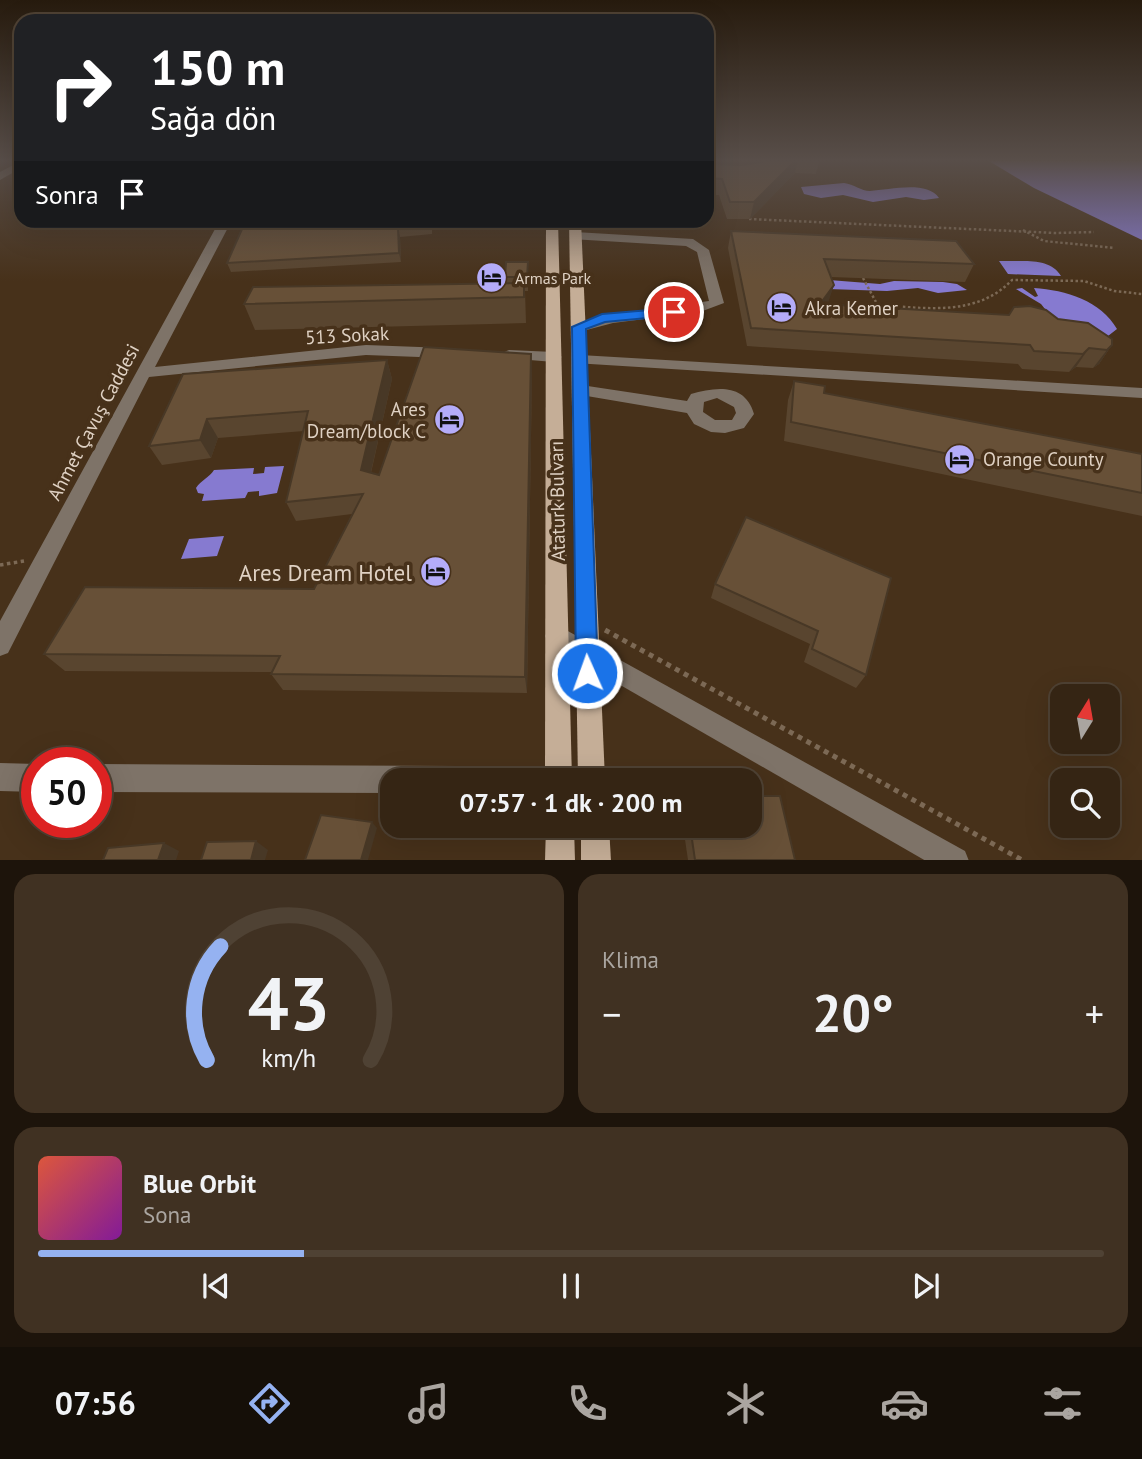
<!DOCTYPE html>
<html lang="tr">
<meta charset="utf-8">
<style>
:root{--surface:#352514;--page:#403122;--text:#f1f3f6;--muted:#aaa5a0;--line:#4f4234;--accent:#95b2f1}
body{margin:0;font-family:"PT Sans",sans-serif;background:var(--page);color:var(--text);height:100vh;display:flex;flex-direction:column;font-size:26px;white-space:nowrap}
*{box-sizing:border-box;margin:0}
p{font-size:23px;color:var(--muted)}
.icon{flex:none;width:38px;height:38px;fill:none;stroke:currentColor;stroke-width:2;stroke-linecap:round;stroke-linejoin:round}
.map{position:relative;height:860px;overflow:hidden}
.panel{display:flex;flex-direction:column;gap:14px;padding:14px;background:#1d140b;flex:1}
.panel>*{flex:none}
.top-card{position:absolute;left:14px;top:14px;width:700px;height:214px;border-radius:21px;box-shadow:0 7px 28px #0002,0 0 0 2px var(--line);background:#202124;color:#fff;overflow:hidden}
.needle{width:46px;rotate:11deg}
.tools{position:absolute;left:1050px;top:684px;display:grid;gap:14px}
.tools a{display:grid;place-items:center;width:70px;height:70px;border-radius:14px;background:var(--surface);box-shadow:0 7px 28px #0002,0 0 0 2px var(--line);font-size:35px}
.speed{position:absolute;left:21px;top:747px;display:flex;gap:14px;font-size:35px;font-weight:700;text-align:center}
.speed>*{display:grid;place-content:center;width:91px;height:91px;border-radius:50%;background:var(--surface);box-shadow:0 7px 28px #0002,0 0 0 2px var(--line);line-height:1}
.speed .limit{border:10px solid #d22;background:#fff;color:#111}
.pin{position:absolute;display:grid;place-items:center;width:60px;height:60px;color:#fff;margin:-30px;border:4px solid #fff;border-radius:50%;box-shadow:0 2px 7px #0007}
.me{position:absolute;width:77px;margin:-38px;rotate:358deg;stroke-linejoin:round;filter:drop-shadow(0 0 5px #0008)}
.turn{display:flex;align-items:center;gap:24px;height:147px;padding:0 21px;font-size:32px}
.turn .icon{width:91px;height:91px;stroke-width:2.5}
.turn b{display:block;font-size:49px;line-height:60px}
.then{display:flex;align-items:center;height:66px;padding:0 21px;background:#0003;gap:14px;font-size:26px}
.big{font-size:52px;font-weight:600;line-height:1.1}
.panel .card{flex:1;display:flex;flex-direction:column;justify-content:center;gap:10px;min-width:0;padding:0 24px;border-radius:21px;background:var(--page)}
.panel .dial{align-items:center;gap:0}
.dial svg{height:182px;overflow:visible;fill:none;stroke:var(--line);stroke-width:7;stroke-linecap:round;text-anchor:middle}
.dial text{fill:var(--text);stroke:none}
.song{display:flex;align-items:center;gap:21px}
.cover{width:84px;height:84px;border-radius:10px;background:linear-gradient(135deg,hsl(10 70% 55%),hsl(290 70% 35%))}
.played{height:7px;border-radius:4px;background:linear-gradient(90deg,var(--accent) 25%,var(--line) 25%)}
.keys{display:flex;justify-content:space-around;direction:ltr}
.heat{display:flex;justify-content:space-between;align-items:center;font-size:38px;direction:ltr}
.panel .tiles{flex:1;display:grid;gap:14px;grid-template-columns:1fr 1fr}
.card:last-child{grid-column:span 2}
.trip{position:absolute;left:380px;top:768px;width:382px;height:70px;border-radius:21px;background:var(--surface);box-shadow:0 7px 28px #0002,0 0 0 2px var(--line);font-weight:600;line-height:70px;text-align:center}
.menu{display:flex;height:112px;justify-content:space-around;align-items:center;background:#150f08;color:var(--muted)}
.menu .icon{width:49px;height:49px}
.menu .selected{color:var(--accent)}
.menu b{font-size:32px;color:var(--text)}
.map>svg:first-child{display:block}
</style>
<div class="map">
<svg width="1142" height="861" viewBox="0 0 1142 861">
<rect width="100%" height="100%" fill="#47311a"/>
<g fill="#867ad0">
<polygon points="989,161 1142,161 1142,240 1034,188"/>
<path d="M844,183c10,1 17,8 26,8 19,-1 57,-11 69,7l-15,2 -18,-3 -33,5 -30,-7 -22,3 -17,-4 -3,-7z"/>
<path d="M999,261c20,1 51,-5 62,15l-53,-2z"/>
<polygon points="829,280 880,284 894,281 943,282 957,284 967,290 938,293 918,288 887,291 828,289"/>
<path d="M1022,288l13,9 3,-1 -4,-8c32,2 67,13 83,41l-9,7 -70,-21 7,-6 -4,-5 -25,-15z"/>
<path d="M284,466l-7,27 -18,3v-5l-11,1 -3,6 -43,3 2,-7 -6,-1 -2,-5c5,-8 13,-10 18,-18l40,-2 -1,6 11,-1 1,-6z"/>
<polygon points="224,536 217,556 181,559 189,539"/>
</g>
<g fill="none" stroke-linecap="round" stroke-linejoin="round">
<g stroke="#7c6955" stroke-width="2.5" stroke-dasharray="2.5 2.5" stroke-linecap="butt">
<polyline points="749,219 1056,233 1094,232"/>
<polyline points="1023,230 1044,241 1114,248"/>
<polyline points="863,278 877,304"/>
<path d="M878,305c47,3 99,12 134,-25l72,1 30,10 28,3"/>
</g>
<polyline stroke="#7c6955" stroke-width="3.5" stroke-dasharray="3.5 3.5" stroke-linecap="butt" points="0,565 24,561"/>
<polyline stroke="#7c6955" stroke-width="5" stroke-dasharray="5 5" stroke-linecap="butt" points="605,630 1024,861"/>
<g fill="#7e7368" fill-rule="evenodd">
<polygon points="21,161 21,168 0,180 0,172"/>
<polygon points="220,220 232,220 155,367 366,345 446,348 454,353 446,358 366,355 149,377 8,653 0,656 0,621"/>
<polygon points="575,232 693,239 709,250 724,303 700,312 613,323 579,332 574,331 572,328 574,325 613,314 709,301 697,252 686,246 571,239 571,233"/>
<polygon points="509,350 554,352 562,357 554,362 504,358 501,355 504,352"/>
<polygon points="580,355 1142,388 1142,398 574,363 572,360"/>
<path d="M581,385l106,16 4,-7c25,-7 54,-11 63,20l-10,14 -19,5 -14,-1 -17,-8 -7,-11 -112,-19 -2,-4 2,-4zM717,398l17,9 2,6 -4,7h-17l-12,-8 1,-10z"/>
<polygon points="557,625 965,851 969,861 926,861 549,644 545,636 549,628"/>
<polygon points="0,763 37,764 37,792 0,791"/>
<polygon points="96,764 457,766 467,770 471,780 392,780 392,793 96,792"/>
</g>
<g fill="#c5ae97" fill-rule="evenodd">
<polygon points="546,220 558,220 572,780 545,780"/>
<polygon points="569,220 581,220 605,780 578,780"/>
<polygon points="546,826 574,826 575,861 545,861"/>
<polygon points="581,826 609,826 611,861 581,861"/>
</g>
</g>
<g fill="#59452f">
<polygon points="753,161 819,161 816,174 795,173 750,219 727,219 719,195 707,195 707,164 742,165 754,163"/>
<polygon points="246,220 346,220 346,222 432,220 432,234 400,237 401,262 231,272 227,263"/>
<polygon points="482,220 526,220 526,228 482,229"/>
<polygon points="731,231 974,264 965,282 831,277 828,303 827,305 1058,319 1112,345 1099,364 1093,368 1076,367 1069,372 1022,369 1018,364 747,346 728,248"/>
<polygon points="528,262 528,291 525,291 526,323 255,330 244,304 506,283 505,277"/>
<polygon points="387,360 392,379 371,473 379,475 532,373 527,693 283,690 271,674 272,672 65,671 44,654 314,589 352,514 296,521 286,502 304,431 218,438 211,458 162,465 149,446 183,374"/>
<polygon points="794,381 824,393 1142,454 1142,516 784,441 788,400"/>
<polygon points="746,517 866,675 856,688 804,662 810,644 711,598 715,584"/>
<polygon points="683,826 749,826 795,860 688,860"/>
</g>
<g fill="#483826">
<polygon points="795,161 798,161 795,173 750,219 754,202"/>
<polygon points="398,228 400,237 401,262 399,253"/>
<polygon points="834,285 828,303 814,322 820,304"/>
<polygon points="1112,345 1099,364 1093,368 1107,350"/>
<polygon points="1089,348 1076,367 1069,372 1083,354"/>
<polygon points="531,354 532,373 527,693 525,677"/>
<polygon points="387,360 392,379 367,489 361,470"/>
<polygon points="207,419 218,438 211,458 200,440"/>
<polygon points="372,822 377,828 368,860 361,860"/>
<polygon points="256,841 268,850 265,860 251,860"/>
<polygon points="164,843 179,851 176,860 158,860"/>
</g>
<g fill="#675037" stroke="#483826" stroke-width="2">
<polygon points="762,161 795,161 754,202 730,202 722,179 707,178 707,164 742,165 762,162"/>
<polygon points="246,220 342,220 342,222 368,220 431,220 431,226 398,228 399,253 227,263"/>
<polygon points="731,231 956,241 974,264 824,259 834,285 820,304 1009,315 1014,307 1030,306 1046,310 1058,319 1088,323 1112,339 1112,345 1107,350 1089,348 1083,354 1034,351 1030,345 751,328"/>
<polygon points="506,262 528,262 527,277 505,277"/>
<polygon points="524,283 524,297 244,304 253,287"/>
<polygon points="424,347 531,354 525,677 271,674 280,656 44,654 85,587 314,589 363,494 286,502 308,411 207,419 200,440 149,446 183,374 387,360 361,470 379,475"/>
<polygon points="794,381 825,386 824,393 1142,454 1142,493 791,422"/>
<polygon points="746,517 891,578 866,675 812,649 818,631 715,584"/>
<polygon points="710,773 711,780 684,780 683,774"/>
<polygon points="749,796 780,796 795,860 695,860 690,826 749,826"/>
<polygon points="321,815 372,822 361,860 305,860"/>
<polygon points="256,841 251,860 201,860 207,842"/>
<polygon points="164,843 158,860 103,860 108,848"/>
</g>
<linearGradient id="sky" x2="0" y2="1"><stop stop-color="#271b0e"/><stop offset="0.57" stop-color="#584e49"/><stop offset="1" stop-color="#584e49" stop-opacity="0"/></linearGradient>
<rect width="1142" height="281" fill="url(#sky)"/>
<polygon fill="#1a73e8" stroke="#114b97" stroke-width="2" points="674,308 681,312 679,315 605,322 586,329 598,673 595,681 587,684 580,681 576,673 572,327 602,314"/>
<defs>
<symbol id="hotel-disc" viewBox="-11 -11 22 22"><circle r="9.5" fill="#b4acf9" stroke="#47311a"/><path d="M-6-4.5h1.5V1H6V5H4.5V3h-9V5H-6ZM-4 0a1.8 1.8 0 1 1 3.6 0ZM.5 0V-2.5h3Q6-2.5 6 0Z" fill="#111"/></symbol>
</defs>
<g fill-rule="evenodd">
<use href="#hotel-disc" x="474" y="260" width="35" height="35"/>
<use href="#hotel-disc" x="764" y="290" width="35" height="35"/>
<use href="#hotel-disc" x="432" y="402" width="35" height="35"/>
<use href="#hotel-disc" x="942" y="442" width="35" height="35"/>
<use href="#hotel-disc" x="418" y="554" width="35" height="35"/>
</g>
<g text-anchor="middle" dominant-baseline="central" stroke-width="7" stroke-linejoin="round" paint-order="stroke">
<g font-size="16" fill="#dfd1c3" stroke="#47311a" text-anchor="start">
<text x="515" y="278">Armas Park</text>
</g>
<g font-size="19" fill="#dfd1c3" stroke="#47311a" text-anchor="start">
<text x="805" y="308">Akra Kemer</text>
<text x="426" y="409" text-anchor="end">Ares<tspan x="426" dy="22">Dream/block C</tspan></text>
<text x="983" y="459">Orange County</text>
</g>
<g font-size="19" fill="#dfd1c3" stroke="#47311a">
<text transform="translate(347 335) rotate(-3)">513 Sokak</text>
<text transform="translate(93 422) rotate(-62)">Ahmet Çavuş Caddesi</text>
<text transform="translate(557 501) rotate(-91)">Ataturk Bulvarı</text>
</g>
<g font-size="23" fill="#dfd1c3" stroke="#47311a" text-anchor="end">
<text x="412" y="572">Ares Dream Hotel</text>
</g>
</g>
</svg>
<div class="tools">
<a><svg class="needle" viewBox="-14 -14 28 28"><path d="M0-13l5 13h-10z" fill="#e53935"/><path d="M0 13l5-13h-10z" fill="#aaa5a0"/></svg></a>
<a><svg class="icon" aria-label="search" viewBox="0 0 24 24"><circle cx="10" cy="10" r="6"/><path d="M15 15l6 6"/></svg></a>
</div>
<div class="speed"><div class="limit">50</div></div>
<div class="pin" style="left:674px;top:312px;background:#d93025"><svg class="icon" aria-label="arrive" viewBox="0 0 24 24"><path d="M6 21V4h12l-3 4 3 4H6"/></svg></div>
<svg class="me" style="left:587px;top:673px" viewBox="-20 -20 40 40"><circle r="17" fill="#1a73e8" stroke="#fff" stroke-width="3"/><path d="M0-11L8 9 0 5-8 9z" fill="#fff"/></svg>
<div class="trip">07:57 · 1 dk · 200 m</div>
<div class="top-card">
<div class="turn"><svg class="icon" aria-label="right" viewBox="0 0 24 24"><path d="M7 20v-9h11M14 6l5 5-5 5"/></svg><div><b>150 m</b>Sağa dön</div></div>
<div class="then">Sonra<svg class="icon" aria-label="arrive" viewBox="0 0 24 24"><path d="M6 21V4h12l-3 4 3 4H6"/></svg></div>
</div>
</div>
<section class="panel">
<div class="tiles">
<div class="card dial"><svg viewBox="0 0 100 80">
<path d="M14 69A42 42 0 1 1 86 69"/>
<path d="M14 69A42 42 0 0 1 20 19" stroke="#95b2f1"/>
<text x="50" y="56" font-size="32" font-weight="700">43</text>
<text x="50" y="72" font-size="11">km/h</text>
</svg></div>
<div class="card"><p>Klima</p>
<div class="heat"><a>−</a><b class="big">20°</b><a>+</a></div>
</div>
<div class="card">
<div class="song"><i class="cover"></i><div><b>Blue Orbit</b><p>Sona</p></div></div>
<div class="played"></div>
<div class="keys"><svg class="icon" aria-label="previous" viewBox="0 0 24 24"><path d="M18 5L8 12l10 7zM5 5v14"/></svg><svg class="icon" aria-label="pause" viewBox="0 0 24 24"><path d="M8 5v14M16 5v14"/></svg><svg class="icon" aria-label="next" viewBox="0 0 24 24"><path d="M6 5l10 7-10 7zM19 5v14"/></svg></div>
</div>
</div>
</section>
<nav class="menu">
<b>07:56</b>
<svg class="icon selected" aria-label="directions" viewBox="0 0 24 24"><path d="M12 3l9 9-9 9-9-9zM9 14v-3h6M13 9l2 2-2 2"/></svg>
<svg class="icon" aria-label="music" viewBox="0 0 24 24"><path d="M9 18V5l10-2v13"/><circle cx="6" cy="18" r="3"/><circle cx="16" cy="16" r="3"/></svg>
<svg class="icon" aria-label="phone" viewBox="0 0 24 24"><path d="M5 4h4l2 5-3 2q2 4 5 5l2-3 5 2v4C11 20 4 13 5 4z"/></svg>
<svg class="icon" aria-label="climate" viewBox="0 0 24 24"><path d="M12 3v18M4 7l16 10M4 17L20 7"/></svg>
<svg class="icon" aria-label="car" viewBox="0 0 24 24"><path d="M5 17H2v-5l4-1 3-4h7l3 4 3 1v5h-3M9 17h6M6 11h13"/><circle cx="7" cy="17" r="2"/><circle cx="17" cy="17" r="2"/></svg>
<svg class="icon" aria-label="filters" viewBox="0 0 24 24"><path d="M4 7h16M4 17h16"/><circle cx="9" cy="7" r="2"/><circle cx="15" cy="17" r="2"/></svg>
</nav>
